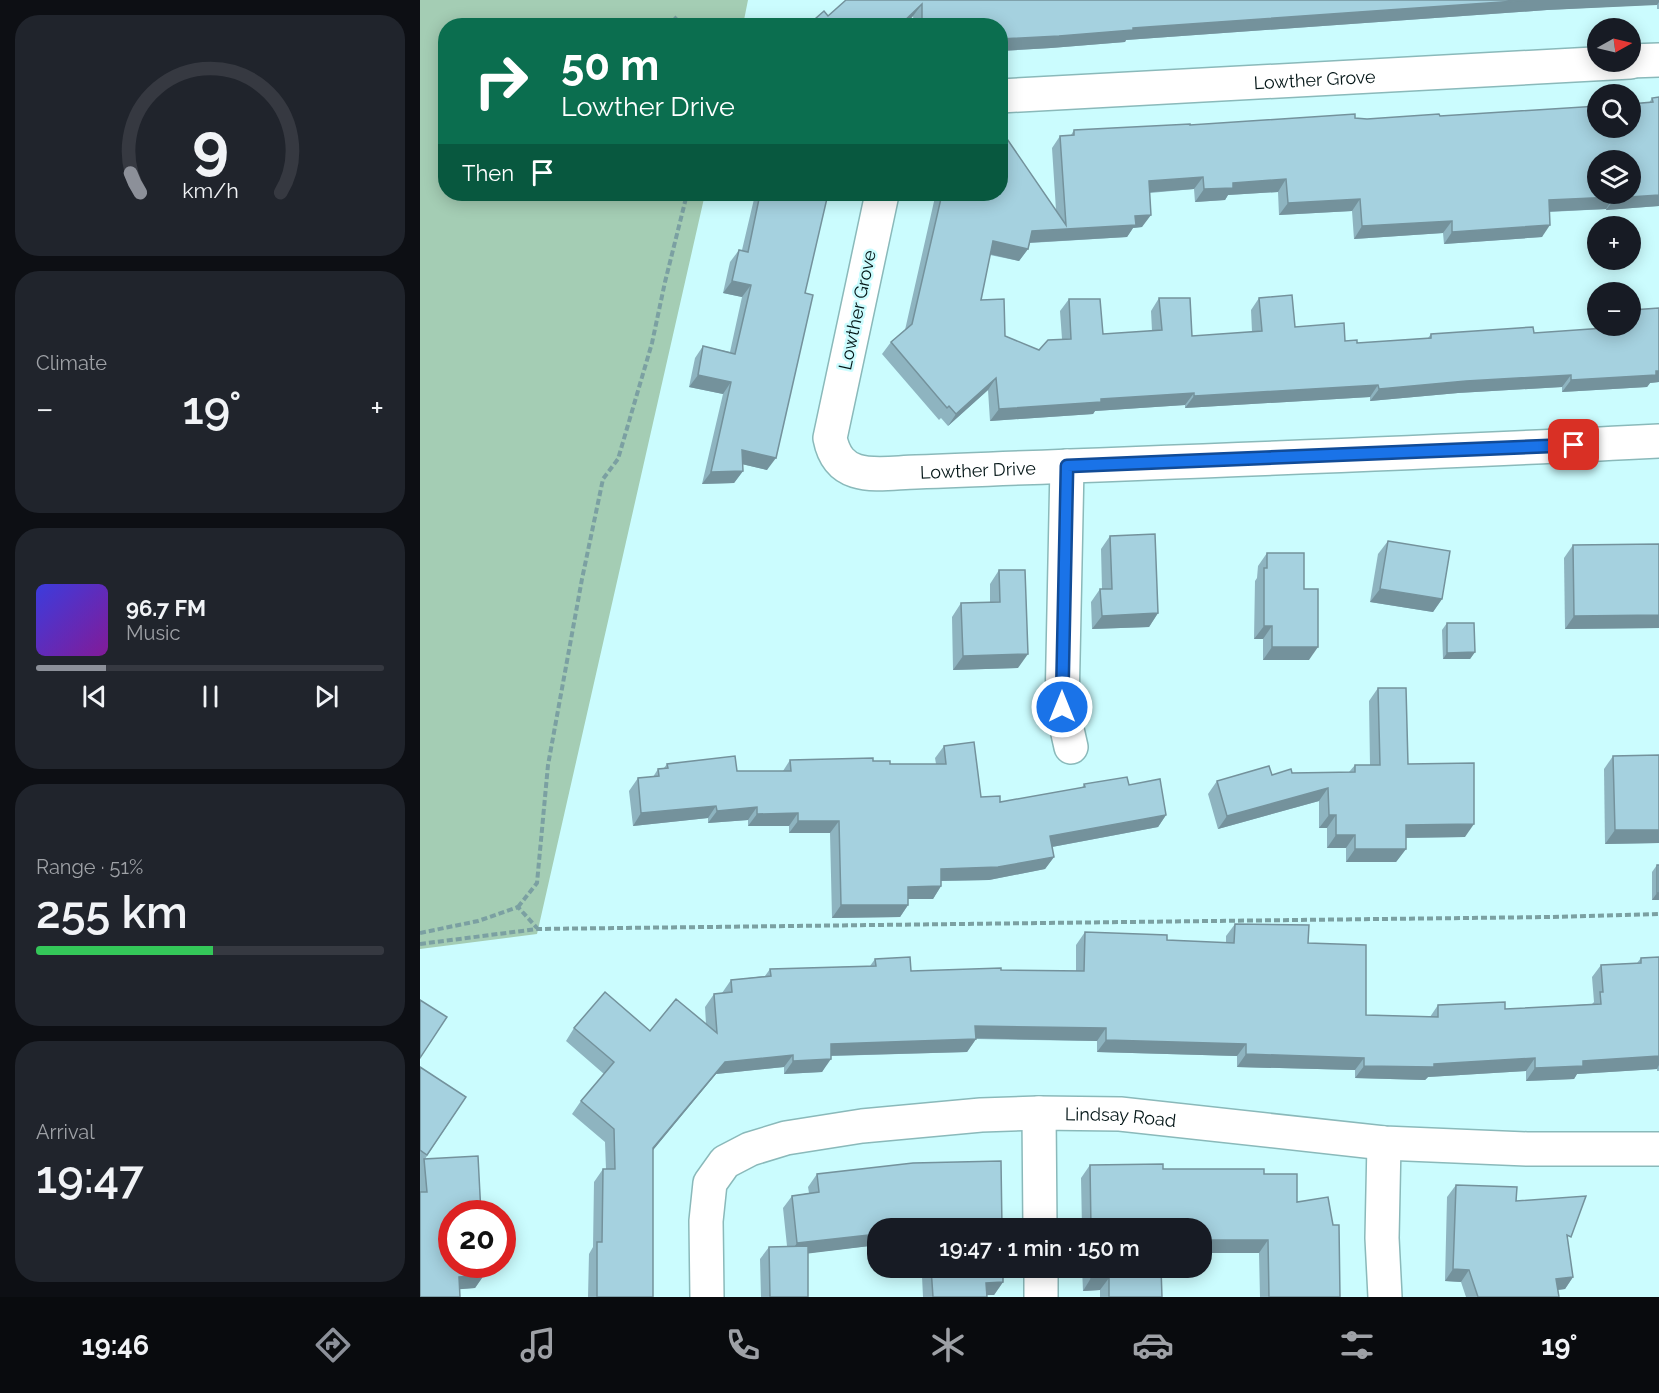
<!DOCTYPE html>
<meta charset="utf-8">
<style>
:root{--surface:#171b24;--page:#20242c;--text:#f1f3f6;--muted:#9ea1a6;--line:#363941;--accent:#8c9099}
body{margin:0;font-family:Raleway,sans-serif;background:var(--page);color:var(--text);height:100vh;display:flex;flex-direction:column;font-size:22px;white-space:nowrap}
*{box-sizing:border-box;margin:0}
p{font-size:20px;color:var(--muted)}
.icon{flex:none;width:33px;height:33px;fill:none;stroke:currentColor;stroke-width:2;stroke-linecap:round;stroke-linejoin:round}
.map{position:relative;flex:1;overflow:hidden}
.panel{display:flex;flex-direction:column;gap:15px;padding:15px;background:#0d0f14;width:420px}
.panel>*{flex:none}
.hud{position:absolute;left:18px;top:18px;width:570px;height:183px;border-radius:24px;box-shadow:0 3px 15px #0003;background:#0b6e4f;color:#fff;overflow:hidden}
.needle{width:39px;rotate:82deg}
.controls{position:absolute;left:1167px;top:18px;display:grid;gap:12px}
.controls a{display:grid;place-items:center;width:54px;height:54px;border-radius:50%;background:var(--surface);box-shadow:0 3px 15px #0003;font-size:30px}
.speed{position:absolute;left:18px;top:1200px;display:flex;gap:12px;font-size:30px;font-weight:700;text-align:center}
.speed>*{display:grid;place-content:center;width:78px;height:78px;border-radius:50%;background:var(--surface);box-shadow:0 3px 15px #0003;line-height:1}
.speed .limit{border:9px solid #d22;background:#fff;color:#111}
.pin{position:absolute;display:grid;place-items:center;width:51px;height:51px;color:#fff;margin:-26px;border-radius:12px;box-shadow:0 3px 9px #0006}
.me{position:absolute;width:66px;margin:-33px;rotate:0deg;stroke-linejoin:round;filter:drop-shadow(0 0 4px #0008)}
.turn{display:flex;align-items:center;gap:21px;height:126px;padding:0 24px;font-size:27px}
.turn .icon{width:78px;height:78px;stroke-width:2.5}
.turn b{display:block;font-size:42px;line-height:51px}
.then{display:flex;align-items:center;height:57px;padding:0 24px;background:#0003;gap:12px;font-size:22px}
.big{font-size:45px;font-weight:600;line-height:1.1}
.panel .widget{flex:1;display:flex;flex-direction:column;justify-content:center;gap:9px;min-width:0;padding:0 21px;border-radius:24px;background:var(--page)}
.panel .dial{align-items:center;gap:0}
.dial svg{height:156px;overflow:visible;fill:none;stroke:var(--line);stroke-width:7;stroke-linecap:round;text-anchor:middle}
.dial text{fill:var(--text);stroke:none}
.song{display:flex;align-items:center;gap:18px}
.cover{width:72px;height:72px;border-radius:9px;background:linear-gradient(135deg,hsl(240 70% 55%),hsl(290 70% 35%))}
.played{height:6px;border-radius:3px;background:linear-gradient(90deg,var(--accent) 20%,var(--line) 20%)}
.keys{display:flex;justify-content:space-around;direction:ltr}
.heat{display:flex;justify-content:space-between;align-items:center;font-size:33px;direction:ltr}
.charge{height:9px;border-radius:4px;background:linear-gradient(90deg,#34c759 51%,var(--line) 0)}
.trip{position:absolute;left:447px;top:1218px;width:345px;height:60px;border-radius:24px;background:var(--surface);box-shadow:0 3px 15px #0003;font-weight:600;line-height:60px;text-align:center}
.menu{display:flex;height:96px;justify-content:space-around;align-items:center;background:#090b0e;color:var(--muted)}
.menu .icon{width:42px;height:42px}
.menu .active{color:var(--accent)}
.menu b{font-size:27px;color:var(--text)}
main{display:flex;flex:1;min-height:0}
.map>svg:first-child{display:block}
</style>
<main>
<section class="panel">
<div class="widget dial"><svg viewBox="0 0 100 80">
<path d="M14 69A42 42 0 1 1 86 69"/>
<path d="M14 69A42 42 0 0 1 9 59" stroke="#8c9099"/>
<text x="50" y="56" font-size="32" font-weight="700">9</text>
<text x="50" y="72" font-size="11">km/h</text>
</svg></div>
<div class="widget"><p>Climate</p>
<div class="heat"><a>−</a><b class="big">19°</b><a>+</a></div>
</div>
<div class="widget">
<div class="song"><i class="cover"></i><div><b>96.7 FM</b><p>Music</p></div></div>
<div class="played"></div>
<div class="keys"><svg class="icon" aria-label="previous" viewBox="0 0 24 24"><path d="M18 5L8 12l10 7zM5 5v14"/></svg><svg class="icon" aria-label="pause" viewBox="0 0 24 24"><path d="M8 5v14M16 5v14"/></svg><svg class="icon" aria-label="next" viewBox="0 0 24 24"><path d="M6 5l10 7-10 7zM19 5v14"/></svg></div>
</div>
<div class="widget"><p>Range · 51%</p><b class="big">255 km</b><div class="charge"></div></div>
<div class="widget"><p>Arrival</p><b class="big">19:47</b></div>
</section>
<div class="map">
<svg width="1239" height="1297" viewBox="0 0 1239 1297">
<rect width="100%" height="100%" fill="#cbfcfe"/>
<polygon fill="#a4cdb4" points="0,0 328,0 323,25 26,26 26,194 285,194 117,934 0,949"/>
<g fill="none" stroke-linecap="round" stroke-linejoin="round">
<defs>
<g id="minor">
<polyline points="1210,61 1239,60"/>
<path id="s1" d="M580,96l630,-34"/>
<path id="s2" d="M462,194l-52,244c9,46 50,35 86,34 247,-10 495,-18 743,-31"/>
<polyline points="647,466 642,707 651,747"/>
<polyline points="619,1113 620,1228"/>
<polyline points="964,1143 962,1238 965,1297"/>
<polyline points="621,1268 621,1297"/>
<path id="s3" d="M287,1297l-1,-76 4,-38 15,-21 25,-13 36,-11 76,-12 119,-11 58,-2 81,1 264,29 143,6h132"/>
</g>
</defs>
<use href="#minor" stroke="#8ab9ba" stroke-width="36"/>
<g stroke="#7ba0a2" stroke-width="4" stroke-dasharray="6 3" stroke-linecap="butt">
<polyline points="254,17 263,26"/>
<polyline points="98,907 117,883 128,765 162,579 183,479 198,459 232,343 245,282 267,194"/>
<polyline points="0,933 58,921 98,907 117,928"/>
<polyline points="0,944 117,929 1129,917 1239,914"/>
</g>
<use href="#minor" stroke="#fff" stroke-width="33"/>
</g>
<g fill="#8eb4c0">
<polygon points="426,0 1239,0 1239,9 1237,9 1237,5 1225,5 1127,10 706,40 705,42 631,48 580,51 580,26 494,26 493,16 484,26 387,26 408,16"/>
<polygon points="1232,98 1239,206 1186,210 1186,209 1129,212 1122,237 1024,244 1023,233 934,239 932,211 859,215 858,192 808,195 805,200 775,202 774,189 730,193 722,227 713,228 707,237 610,243 608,249 599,261 570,255 561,300 585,336 619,350 642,339 640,311 649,299 683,334 732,331 731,311 739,298 772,336 832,332 831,310 839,298 875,327 925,341 937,343 1008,338 1011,334 1114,333 1203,327 1203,326 1210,326 1210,312 1212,310 1239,308 1239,382 1230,383 1227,387 1142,392 1142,387 1038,393 950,401 950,397 765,408 765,405 675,411 673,414 570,421 568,390 528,426 521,418 519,420 462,354 471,342 485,330 515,197 513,194 580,194 636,210 632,148 640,136 651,135 654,130 935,118 947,119 1020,116 1229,103"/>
<polygon points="312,194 406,194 347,470 322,464 323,471 314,483 282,484 303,394 269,387 275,358 283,346 310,352 322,297 303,293 310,262 319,250 322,250 334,199"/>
<polygon points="690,536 738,613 729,627 672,629 671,602 680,589 682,589 681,549"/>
<polygon points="968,541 1022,599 1013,612 950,602 958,554"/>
<polygon points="1239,544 1239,628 1145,629 1144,558 1153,545"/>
<polygon points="847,553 884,589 889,660 843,660 843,639 834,639 835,581 837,578 838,566"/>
<polygon points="579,570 598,668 533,670 532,617 541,603 570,602 570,584"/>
<polygon points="1027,623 1055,652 1050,659 1023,659 1022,630"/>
<polygon points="958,688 988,764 1045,837 986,838 986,849 976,862 926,862 926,848 907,848 907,828 899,828 899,801 798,829 788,794 797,781 872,773 929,772 935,765 950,765 949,701"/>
<polygon points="524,746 561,797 580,802 662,788 664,784 709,785 746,815 738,827 632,847 634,857 625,869 569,880 521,881 521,886 513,899 488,899 488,905 480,917 412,918 410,833 369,833 369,826 328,826 328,820 288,823 288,818 213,826 209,791 218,778 233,777 238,769 244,768 247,764 317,771 363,771 370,760 453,761 470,764 516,764 515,758"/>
<polygon points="1239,755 1239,843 1185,844 1184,769 1193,756"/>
<polygon points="1237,865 1239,865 1239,900 1232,900 1232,872"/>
<polygon points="815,924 888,943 946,1015 1010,1017 1018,1005 1085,1009 1172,1004 1174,1002 1172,977 1181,965 1217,963 1221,958 1239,957 1239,1071 1237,1071 1237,1069 1157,1074 1154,1079 1106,1081 1106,1071 1008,1077 1005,1080 935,1078 935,1070 817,1067 817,1056 677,1052 677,1041 556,1039 547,1052 411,1056 402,1072 364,1074 364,1067 296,1074 233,1150 233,1297 168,1297 169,1254 173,1247 174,1182 183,1169 186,1169 185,1142 152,1114 161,1101 184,1074 146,1041 154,1028 230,1031 286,1024 285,1007 294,994 302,993 311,980 345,976 350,969 450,966 455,959 491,971 656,971 656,945 665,932 747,940 806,943 806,936"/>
<polygon points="0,1067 46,1097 5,1159 64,1275 55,1288 39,1289 0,1297"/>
<polygon points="670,1165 844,1174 877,1202 920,1297 840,1297 839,1253 782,1228 662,1228 661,1178"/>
<polygon points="397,1174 458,1228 458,1245 388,1253 388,1297 341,1297 340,1259 349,1247 367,1246 363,1208 372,1196 389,1193 388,1187"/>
<polygon points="1036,1185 1096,1201 1148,1241 1153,1277 1145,1289 1138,1290 1139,1297 1046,1297 1041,1282 1025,1281 1027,1197"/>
<polygon points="486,1268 583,1268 583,1282 574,1295 567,1295 567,1297 503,1297 502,1276 486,1276"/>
<polygon points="662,1268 766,1268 761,1275 742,1275 742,1297 680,1297 680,1290 663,1291"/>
</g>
<g fill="#74929c">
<polygon points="1110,0 1239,0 1239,2 1237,5 1127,10 706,40 705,42 631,48 580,51 580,39 713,28"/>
<polygon points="502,4 493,16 484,26 479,26"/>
<polygon points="783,177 774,189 720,193 729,181"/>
<polygon points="866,179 858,192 808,195 805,200 775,202 784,189 813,183"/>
<polygon points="312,194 337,194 334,199"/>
<polygon points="1239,195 1239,206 1186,210 1195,198"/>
<polygon points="1194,197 1186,209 1120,212 1129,200"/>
<polygon points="940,199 932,211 859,215 868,203"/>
<polygon points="731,215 722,227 713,228 707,237 604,243 612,231 715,216"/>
<polygon points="1032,221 1023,233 934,239 942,226"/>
<polygon points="1130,225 1122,237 1024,244 1032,232"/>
<polygon points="573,241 608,249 599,261 565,253"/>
<polygon points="312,281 331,285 322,297 303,293"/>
<polygon points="1236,371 1239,371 1239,382 1230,383 1227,387 1142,392 1151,380"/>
<polygon points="278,375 311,382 303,394 269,387"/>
<polygon points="1151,375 1142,387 1038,393 950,401 959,389 1046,381"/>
<polygon points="576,378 568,390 528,426 536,414"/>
<polygon points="958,385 950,397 765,408 774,396"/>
<polygon points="774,393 765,405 675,411 673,414 570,421 579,409 681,399"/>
<polygon points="322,450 356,458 347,470 313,462"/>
<polygon points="323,471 314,483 282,484 291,472"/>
<polygon points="960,589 1022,599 1013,612 950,602"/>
<polygon points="738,613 729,627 672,629 682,616"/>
<polygon points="1239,615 1239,628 1145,629 1154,616"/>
<polygon points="844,626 852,626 843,639 834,639"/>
<polygon points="852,647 898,647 889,660 843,660"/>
<polygon points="1055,652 1050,659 1023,659 1027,653"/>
<polygon points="608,654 598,668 533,670 543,656"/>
<polygon points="908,788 899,801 798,829 807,816"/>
<polygon points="296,806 288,818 213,826 221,813"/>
<polygon points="337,807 328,820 288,823 297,811"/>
<polygon points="378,813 369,826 328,826 337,814"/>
<polygon points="746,815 738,827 621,849 630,836"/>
<polygon points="909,815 916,815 907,828 899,828"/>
<polygon points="378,821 419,821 410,833 369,833"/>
<polygon points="1054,824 1045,837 976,838 986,825"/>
<polygon points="1195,830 1239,830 1239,843 1185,844"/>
<polygon points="916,835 935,835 926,848 907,848"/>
<polygon points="935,849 986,849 976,862 926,862"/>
<polygon points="634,857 625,869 569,880 513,881 521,869"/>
<polygon points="521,886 513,899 479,899 488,887"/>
<polygon points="1237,893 1239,893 1239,900 1232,900"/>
<polygon points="421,905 488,905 480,917 412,918"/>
<polygon points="555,1026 686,1028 677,1041 546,1038"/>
<polygon points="556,1039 547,1052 402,1056 411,1044"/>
<polygon points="686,1040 826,1044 817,1056 677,1052"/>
<polygon points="826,1054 944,1058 935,1070 817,1067"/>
<polygon points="373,1055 364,1067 296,1074 224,1161 233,1148 305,1062"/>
<polygon points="1239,1056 1239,1065 1237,1069 1157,1074 1154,1079 1106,1081 1115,1068 1163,1061"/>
<polygon points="1115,1058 1106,1071 1008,1077 1005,1080 935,1078 944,1066 1014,1064"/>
<polygon points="411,1059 402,1072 364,1074 373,1061"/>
<polygon points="458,1234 458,1245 368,1256 377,1243"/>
<polygon points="782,1240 848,1240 839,1253 782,1253"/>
<polygon points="492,1268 508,1268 502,1276 486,1276"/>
<polygon points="738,1268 766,1268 761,1275 732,1275"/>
<polygon points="1033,1269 1049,1270 1041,1282 1025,1281"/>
<polygon points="64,1275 55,1288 30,1290 39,1277"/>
<polygon points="1153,1277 1145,1289 1128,1291 1136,1279"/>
<polygon points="671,1278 689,1278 680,1290 663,1291"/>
<polygon points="583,1282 574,1295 557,1295 566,1283"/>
</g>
<g fill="#a5d1df" stroke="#74929c" stroke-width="1.5" fill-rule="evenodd">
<polygon points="426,0 1110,0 713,28 713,30 639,36 580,39 580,26 502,26 502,4 479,26 387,26 404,11 408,16"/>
<path d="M1239,97v98l-44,3 -1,-1 -65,3 1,25 -98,7v-11l-90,5 -2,-27 -72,4 -2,-24 -53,4v5l-29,1 -1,-12 -54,4 2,34 -16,1 1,9 -104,6 -4,18 -35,-8 -12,59 23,-1 1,37 34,14 9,-10 23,-1 -2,-40h31l3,35 59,-4 -3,-32h31l2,38 70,-5 -3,-33 33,-3 3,32 49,-4 1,18 12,-1v3l74,-5v-4l102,-7 1,6 99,-7 -1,-16 27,-2v63h-3v4l-85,5v-5l-105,6 -87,8 -1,-4 -184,11v-3l-93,6v3l-102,7 -3,-31 -40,36 -7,-8 -2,2 -56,-66 21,-18 30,-130h58v-59l3,-2 63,92 -6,-89 14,-1v-5l116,-6v1l165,-11v4l12,1 72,-5 1,2 158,-10v22h32v-24l23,-2 -1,-4zM1178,160h32v34h-32z"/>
<polygon points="340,194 408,194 385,293 393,295 356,458 322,450 323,471 291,472 311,382 278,375 283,346 315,354 331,285 312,281 319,250 328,252"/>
<polygon points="735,534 738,613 682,616 680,589 692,589 690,536"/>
<polygon points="968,541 1030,551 1022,599 960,589"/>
<polygon points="1239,544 1239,615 1154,616 1153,545"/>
<polygon points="847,553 884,553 884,589 898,589 898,647 852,647 852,626 844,626 844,568 847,568"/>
<polygon points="579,570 605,570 608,654 543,656 541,603 580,602"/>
<polygon points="1027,623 1054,623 1055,652 1027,653"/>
<polygon points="958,688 986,688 988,764 1054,763 1054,824 986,825 986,849 935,849 935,835 916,835 916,815 909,815 908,788 807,816 797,781 849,766 852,775 871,769 872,773 935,772 935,765 960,765"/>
<polygon points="554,742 561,797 580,796 580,802 665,787 664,784 707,777 709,785 740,779 746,815 630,836 634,857 578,867 521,869 521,886 488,887 488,905 421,905 419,821 378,821 378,813 337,814 337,807 297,811 296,806 221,813 218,778 239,776 238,769 248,768 247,764 315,756 317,771 371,771 370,760 453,758 453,761 470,761 470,764 526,764 524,746"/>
<polygon points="1239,755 1239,830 1195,830 1193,756"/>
<rect x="1237" y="865" width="2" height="28"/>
<polygon points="815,924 889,925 888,943 946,945 946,1015 1018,1017 1018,1005 1085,1002 1085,1009 1181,1004 1180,992 1183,992 1181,965 1221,963 1221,958 1239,957 1239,1056 1163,1061 1163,1066 1115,1068 1115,1058 1014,1064 1014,1067 944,1066 944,1058 826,1054 826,1044 686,1040 686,1028 555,1026 556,1039 411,1044 411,1059 373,1061 373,1055 305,1062 233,1148 233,1297 177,1297 177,1242 182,1242 183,1169 195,1169 194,1129 161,1101 194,1062 154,1028 185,992 230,1031 256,999 297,1033 294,994 312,992 311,980 351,976 350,969 456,966 455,959 490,957 491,971 581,968 581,970 664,971 665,932 747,935 747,940 814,943"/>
<polygon points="0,1000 27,1017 0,1058"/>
<polygon points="0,1067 46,1097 7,1155 0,1150"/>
<polygon points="58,1156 61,1214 32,1214 32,1264 63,1264 64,1275 39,1277 40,1297 0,1297 0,1192 7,1192 4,1159"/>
<polygon points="581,1161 582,1228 458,1228 458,1234 377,1243 372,1196 399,1192 397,1174 493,1163"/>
<polygon points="743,1164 743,1169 844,1169 844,1174 877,1174 877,1202 908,1197 913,1225 919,1225 920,1297 849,1297 848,1240 782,1240 782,1228 671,1228 670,1165"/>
<polygon points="1036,1185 1097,1187 1096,1201 1166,1196 1151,1237 1147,1235 1153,1277 1136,1279 1139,1297 1058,1297 1049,1270 1033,1269"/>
<polygon points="388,1246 388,1297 350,1297 349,1247"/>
<polygon points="511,1268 583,1268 583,1282 566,1283 567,1297 513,1297"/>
<polygon points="671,1268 741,1268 742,1297 689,1297 689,1278 671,1278"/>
</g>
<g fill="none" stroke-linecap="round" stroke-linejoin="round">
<defs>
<polyline id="route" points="642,707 647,466 1154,445"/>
</defs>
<use href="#route" stroke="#114b97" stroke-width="15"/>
<use href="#route" stroke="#1a73e8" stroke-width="10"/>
</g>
<g text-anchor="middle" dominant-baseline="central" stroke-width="5" stroke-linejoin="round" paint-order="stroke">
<g font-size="18" fill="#031516" stroke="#cbfcfe">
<text stroke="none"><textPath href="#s1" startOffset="315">Lowther Grove</textPath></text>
<text transform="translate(437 310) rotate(-78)">Lowther Grove</text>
<text stroke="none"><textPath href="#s2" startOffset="416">Lowther Drive</textPath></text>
<text stroke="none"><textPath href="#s3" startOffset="542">Lindsay Road</textPath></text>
</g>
</g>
</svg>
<div class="controls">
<a><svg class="needle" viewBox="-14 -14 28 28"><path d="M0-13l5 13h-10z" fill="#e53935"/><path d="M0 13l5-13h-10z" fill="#9ea1a6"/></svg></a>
<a><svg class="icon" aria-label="search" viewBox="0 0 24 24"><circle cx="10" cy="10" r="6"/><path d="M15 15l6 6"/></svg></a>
<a><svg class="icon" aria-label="layers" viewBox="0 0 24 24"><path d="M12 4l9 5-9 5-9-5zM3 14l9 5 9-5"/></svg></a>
<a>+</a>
<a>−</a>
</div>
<div class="speed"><div class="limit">20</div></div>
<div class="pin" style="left:1154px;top:445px;background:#d93025"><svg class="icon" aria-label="arrive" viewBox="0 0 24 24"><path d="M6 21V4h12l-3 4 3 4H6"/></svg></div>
<svg class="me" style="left:642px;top:707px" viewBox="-20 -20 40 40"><circle r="17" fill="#1a73e8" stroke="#fff" stroke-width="3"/><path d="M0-11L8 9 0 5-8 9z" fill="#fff"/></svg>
<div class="trip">19:47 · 1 min · 150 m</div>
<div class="hud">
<div class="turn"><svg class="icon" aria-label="right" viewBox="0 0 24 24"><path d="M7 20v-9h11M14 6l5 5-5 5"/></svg><div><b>50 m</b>Lowther Drive</div></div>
<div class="then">Then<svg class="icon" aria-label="arrive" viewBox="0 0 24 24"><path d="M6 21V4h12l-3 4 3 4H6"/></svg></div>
</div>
</div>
</main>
<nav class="menu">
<b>19:46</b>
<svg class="icon active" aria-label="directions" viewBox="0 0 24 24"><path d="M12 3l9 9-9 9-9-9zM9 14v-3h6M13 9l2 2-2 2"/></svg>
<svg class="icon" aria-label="music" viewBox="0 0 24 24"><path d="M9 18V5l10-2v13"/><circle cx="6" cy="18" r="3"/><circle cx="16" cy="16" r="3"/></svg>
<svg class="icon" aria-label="phone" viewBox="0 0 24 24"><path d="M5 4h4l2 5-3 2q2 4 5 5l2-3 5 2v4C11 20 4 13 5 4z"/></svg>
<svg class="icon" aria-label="climate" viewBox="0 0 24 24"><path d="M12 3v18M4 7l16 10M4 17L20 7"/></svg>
<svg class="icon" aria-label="car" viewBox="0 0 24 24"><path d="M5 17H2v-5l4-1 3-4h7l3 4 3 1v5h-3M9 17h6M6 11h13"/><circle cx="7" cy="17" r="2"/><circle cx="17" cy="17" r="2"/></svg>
<svg class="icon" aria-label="filters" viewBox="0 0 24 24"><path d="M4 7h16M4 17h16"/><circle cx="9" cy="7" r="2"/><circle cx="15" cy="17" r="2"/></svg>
<b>19°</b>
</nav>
